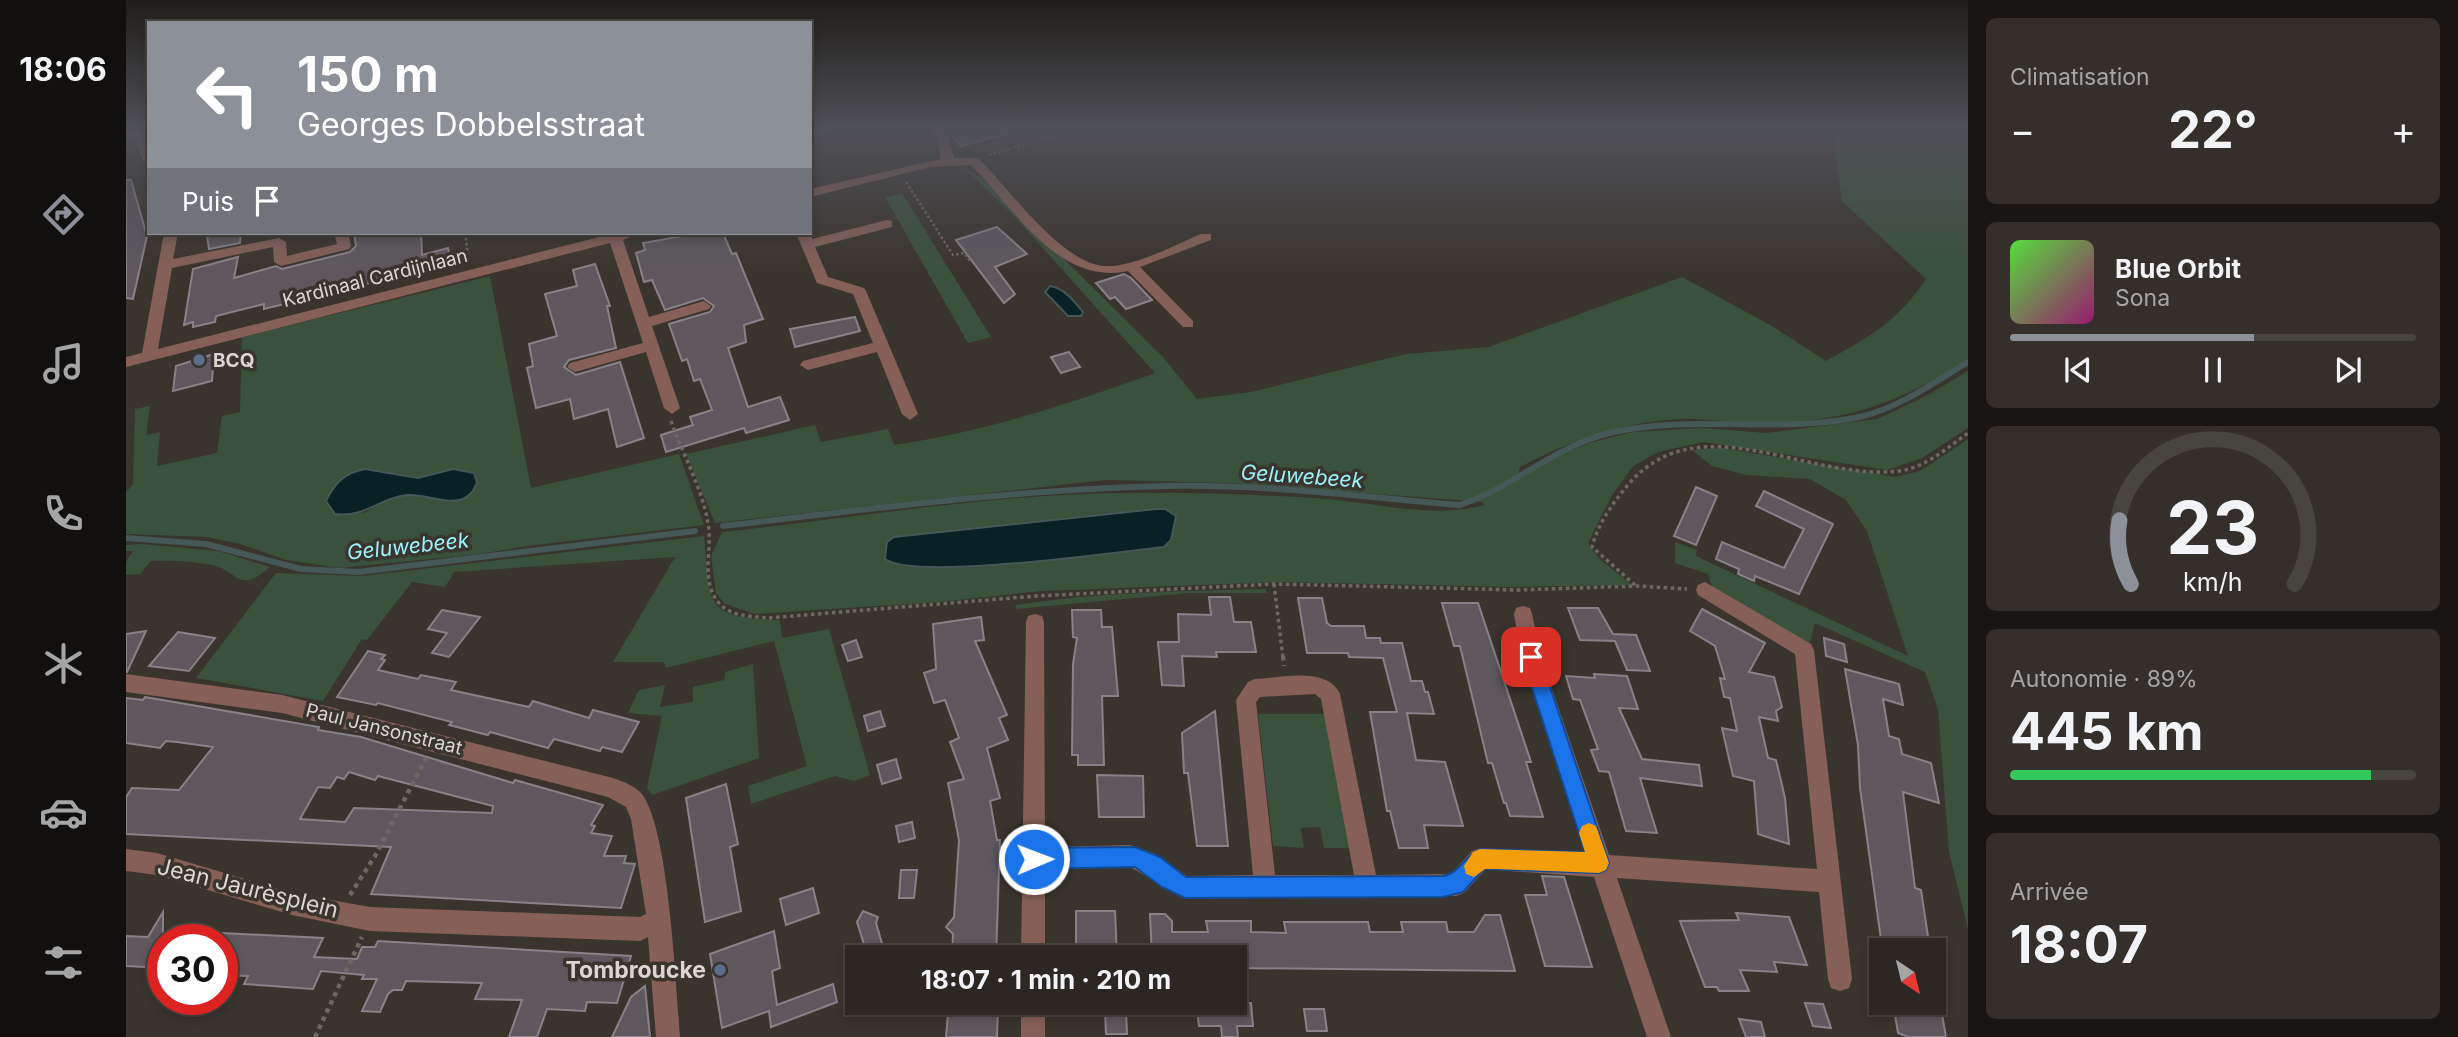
<!DOCTYPE html>
<html lang="fr">
<meta charset="utf-8">
<style>
:root{--surface:#2c2722;--page:#342f2a;--text:#f1f3f6;--muted:#a6a5a5;--line:#484440;--accent:#8c9099}
body{margin:0;font-family:Inter,sans-serif;background:var(--page);color:var(--text);height:100vh;display:flex;flex-direction:column;font-size:26px;white-space:nowrap}
*{box-sizing:border-box;margin:0}
p{font-size:23px;color:var(--muted)}
.icon{flex:none;width:38px;height:38px;fill:none;stroke:currentColor;stroke-width:2;stroke-linecap:round;stroke-linejoin:round}
.map{position:relative;flex:1;overflow:hidden}
.drawer{display:flex;flex-direction:column;gap:18px;padding:18px;background:#181513;width:490px}
.drawer>*{flex:none}
.guide{position:absolute;left:21px;top:21px;width:665px;height:214px;border-radius:0px;box-shadow:0 4px 10px #0003,0 0 0 2px var(--line);background:#8c9099;color:#fff;overflow:hidden}
.needle{width:46px;rotate:145deg}
.controls{position:absolute;left:1743px;top:938px;display:grid;gap:14px}
.controls a{display:grid;place-items:center;width:77px;height:77px;border-radius:0px;background:var(--surface);box-shadow:0 4px 10px #0003,0 0 0 2px var(--line);font-size:35px}
.speed{position:absolute;left:21px;top:924px;display:flex;gap:14px;font-size:35px;font-weight:700;text-align:center}
.speed>*{display:grid;place-content:center;width:91px;height:91px;border-radius:50%;background:var(--surface);box-shadow:0 4px 10px #0003,0 0 0 2px var(--line);line-height:1}
.speed .limit{border:10px solid #d22;background:#fff;color:#111}
.pin{position:absolute;display:grid;place-items:center;width:60px;height:60px;color:#fff;margin:-30px;border-radius:14px;box-shadow:0 4px 10px #0006}
.me{position:absolute;width:77px;margin:-38px;rotate:89deg;stroke-linejoin:round;filter:drop-shadow(0 0 5px #0008)}
.turn{display:flex;align-items:center;gap:24px;height:147px;padding:0 35px;font-size:32px}
.turn .icon{width:91px;height:91px;stroke-width:2.5}
.turn b{display:block;font-size:49px;line-height:60px}
.then{display:flex;align-items:center;height:66px;padding:0 35px;background:#0003;gap:14px;font-size:26px}
.big{font-size:52px;font-weight:700;line-height:1.1}
.drawer .tile{flex:1;display:flex;flex-direction:column;justify-content:center;gap:10px;min-width:0;padding:0 24px;border-radius:10px;background:var(--page)}
.drawer .dial{align-items:center;gap:0}
.dial svg{height:182px;overflow:visible;fill:none;stroke:var(--line);stroke-width:7;stroke-linecap:round;text-anchor:middle}
.dial text{fill:var(--text);stroke:none}
.song{display:flex;align-items:center;gap:21px}
.cover{width:84px;height:84px;border-radius:10px;background:linear-gradient(135deg,hsl(110 70% 55%),hsl(320 70% 35%))}
.played{height:7px;border-radius:4px;background:linear-gradient(90deg,var(--accent) 60%,var(--line) 60%)}
.keys{display:flex;justify-content:space-around;direction:ltr}
.heat{display:flex;justify-content:space-between;align-items:center;font-size:38px;direction:ltr}
.charge{height:10px;border-radius:5px;background:linear-gradient(90deg,#34c759 89%,var(--line) 0)}
.trip{position:absolute;left:719px;top:945px;width:402px;height:70px;border-radius:0px;background:var(--surface);box-shadow:0 4px 10px #0003,0 0 0 2px var(--line);font-weight:700;line-height:70px;text-align:center}
main{display:flex;flex:1;min-height:0}
.tabs{display:flex;flex-direction:column;width:126px;justify-content:space-around;align-items:center;background:#12100e;color:var(--muted)}
.tabs .icon{width:49px;height:49px}
.tabs .current{color:var(--accent)}
.tabs b{font-size:32px;color:var(--text)}
.map>svg:first-child{display:block}
</style>
<main>
<nav class="tabs">
<b>18:06</b>
<svg class="icon current" aria-label="directions" viewBox="0 0 24 24"><path d="M12 3l9 9-9 9-9-9zM9 14v-3h6M13 9l2 2-2 2"/></svg>
<svg class="icon" aria-label="music" viewBox="0 0 24 24"><path d="M9 18V5l10-2v13"/><circle cx="6" cy="18" r="3"/><circle cx="16" cy="16" r="3"/></svg>
<svg class="icon" aria-label="phone" viewBox="0 0 24 24"><path d="M5 4h4l2 5-3 2q2 4 5 5l2-3 5 2v4C11 20 4 13 5 4z"/></svg>
<svg class="icon" aria-label="climate" viewBox="0 0 24 24"><path d="M12 3v18M4 7l16 10M4 17L20 7"/></svg>
<svg class="icon" aria-label="car" viewBox="0 0 24 24"><path d="M5 17H2v-5l4-1 3-4h7l3 4 3 1v5h-3M9 17h6M6 11h13"/><circle cx="7" cy="17" r="2"/><circle cx="17" cy="17" r="2"/></svg>
<svg class="icon" aria-label="filters" viewBox="0 0 24 24"><path d="M4 7h16M4 17h16"/><circle cx="9" cy="7" r="2"/><circle cx="15" cy="17" r="2"/></svg>
</nav>
<div class="map">
<svg width="1842" height="1037" viewBox="0 0 1842 1037">
<rect width="100%" height="100%" fill="#3a342e"/>
<g fill="#3a513c" fill-rule="evenodd">
<path d="M1706,127h136v233c-38,23 -77,44 -121,54 -36,8 -76,10 -112,8 -18,-1 -36,-4 -53,-3 -60,3 -110,21 -162,48l-3,12 34,-21 42,-16 40,-10 70,-4 63,5 111,-14 51,-24 40,-24v57l-46,30 -35,12 -183,-28 -46,10 -25,14 -22,31 -22,44v5l13,15 30,24 -124,2 -227,-5 -239,9 -102,11 -185,12 -30,-10 -9,-11 -5,-37 11,-24c132,-14 264,-37 397,-39 69,-1 139,1 207,6 51,4 109,20 158,6l-1,-3 -252,-19 -125,-3 -391,43 -29,-69 129,-29 6,17 67,-13 6,16c90,-13 175,-41 261,-72l-140,-156 -42,-41 -20,-13 28,14 182,180 34,42 54,-7 155,-38 83,-7 193,-70 90,49 54,35c44,-24 72,-40 100,-82l-84,-78zM1030,509h9l11,7 -5,24 -7,7c-47,5 -249,34 -279,12l2,-17 7,-5z"/>
<polygon points="776,193 865,337 842,343 759,197"/>
<path d="M364,276l41,212 148,-34 25,71 -177,21 -47,8 -141,14 -53,-8 -46,-16 -34,-7 -80,-3v-42l7,-8 2,-75 15,-3 -4,29 14,-3 -3,34 60,-13 5,-37 18,-4 2,-75zM239,469l53,9 35,-9 -3,31 -41,-5 -16,3 -30,15 -30,-2 -7,-10c9,-18 19,-28 39,-32z"/>
<polygon points="1842,439 1842,929 1823,852 1812,709 1799,672 1689,623 1683,646 1586,587 1582,574 1549,563 1549,542 1571,550 1570,556 1782,656 1741,531 1720,500 1684,479 1620,475 1586,466 1566,450 1595,448 1769,477 1794,471"/>
<path d="M578,536c7,68 -3,82 76,84l2,18 47,-9 41,146 -16,6 -19,-5 -84,28 -3,-18 59,-20 -33,-125 -108,27 -2,-6h-51l62,-105 -221,15 -9,15 -33,-5 -45,58 -5,-1 -39,62 -127,-23 80,-105 86,3z"/>
<path d="M16,544l76,7 52,16c-32,28 -31,4 -58,-2 -20,-4 -40,-5 -61,-4l-11,13 -14,1v-13l7,-11h-7v-6z"/>
<path d="M1140,589l1,4h-78l-174,16 1,-4c82,-13 167,-14 250,-16z"/>
<polygon points="627,664 633,758 526,795 521,788 536,716 502,713 513,690 539,685 534,707 567,702 567,687 598,680 599,672"/>
<polygon points="1132,714 1201,714 1224,848 1198,848 1194,827 1175,828 1178,848 1147,846"/>
</g>
<g fill="#072124" stroke="#465758" stroke-width="2">
<path d="M924,286c14,2 24,15 33,26l-2,4h-13l-23,-24z"/>
<path d="M239,469l53,9 35,-9 21,4 3,10c-3,7 -6,12 -14,16 -17,6 -38,-5 -55,-4 -28,2 -42,23 -73,19l-9,-13c9,-18 18,-28 39,-32z"/>
<path d="M1030,509h9l11,7 -5,24 -7,7c-47,5 -249,34 -279,12l2,-17 7,-5z"/>
</g>
<g fill="none" stroke-linecap="round" stroke-linejoin="round">
<g stroke="#465758" stroke-width="6">
<path d="M597,526c148,-17 296,-37 445,-40 97,-2 195,11 292,19 55,-18 94,-60 154,-73 80,-18 163,2 245,-15 38,-8 76,-35 109,-55"/>
<polyline points="0,538 80,544 175,569 232,572 569,531"/>
</g>
</g>
<g fill="#5e575e" stroke="#888188" stroke-width="2" fill-rule="evenodd">
<polygon points="818,127 886,127 887,132 835,146"/>
<polygon points="0,180 5,180 21,236 7,299 0,298"/>
<polygon points="871,227 901,254 869,267 889,294 878,303 830,240"/>
<polygon points="94,233 115,233 114,243 83,249 81,236"/>
<polygon points="228,233 295,233 296,255 322,248 325,263 138,309 138,304 90,316 89,322 67,327 67,322 58,325 67,269 112,257 108,278 150,266 156,269 224,252 230,246"/>
<polygon points="574,233 597,233 606,254 610,253 637,319 618,325 620,342 602,348 622,407 654,397 663,420 620,433 618,428 540,452 535,435 567,425 564,417 586,410 574,379 568,381 561,359 556,361 543,324 584,312 588,306 577,298 539,310 526,280 518,282 510,253 519,250 517,243"/>
<polygon points="469,264 484,306 481,306 490,348 443,360 438,367 450,375 494,362 518,438 491,447 482,409 448,419 444,399 410,408 401,368 407,366 403,344 431,336 419,294 451,286 447,270"/>
<polygon points="998,274 1005,278 1026,300 1000,309 989,297 984,299 970,283"/>
<polygon points="729,317 734,331 669,347 664,329"/>
<polygon points="943,352 954,367 935,373 925,357"/>
<polygon points="88,354 86,381 47,391 50,366"/>
<polygon points="1570,487 1591,496 1570,545 1548,536"/>
<polygon points="1638,491 1707,524 1673,594 1629,576 1628,581 1612,574 1613,569 1590,559 1596,542 1658,568 1678,529 1630,506"/>
<polygon points="1083,597 1104,597 1108,622 1125,622 1130,652 1090,652 1091,657 1056,656 1058,686 1036,685 1032,642 1053,642 1052,614 1085,615"/>
<polygon points="1172,598 1196,598 1201,623 1205,626 1238,626 1240,638 1254,638 1255,643 1276,643 1285,681 1296,681 1299,692 1302,692 1308,714 1281,713 1290,760 1319,762 1337,826 1298,825 1302,848 1273,848 1264,811 1261,811 1244,712 1271,712 1257,658 1223,657 1222,653 1181,653"/>
<polygon points="1316,603 1352,603 1405,762 1400,762 1417,817 1384,816 1380,803 1378,803 1366,763 1362,763 1334,646 1328,646"/>
<polygon points="1442,608 1472,608 1487,634 1510,635 1524,671 1501,670 1489,641 1454,640"/>
<polygon points="1576,609 1639,643 1623,672 1648,677 1656,707 1650,711 1652,721 1633,717 1642,758 1650,760 1659,798 1663,844 1632,834 1628,781 1607,776 1596,728 1611,731 1604,698 1598,697 1594,678 1599,679 1589,646 1564,631"/>
<polygon points="316,610 354,617 323,657 306,653 321,633 302,629"/>
<polygon points="946,610 975,610 976,627 986,627 992,696 976,696 978,765 952,765 952,755 946,755 947,664 951,638 947,637"/>
<polygon points="855,617 858,640 849,641 881,715 873,718 882,740 861,748 874,798 864,801 871,840 874,840 870,957 826,957 827,934 820,927 828,917 833,840 822,783 838,779 824,742 833,738 819,700 808,703 798,673 810,669 807,624"/>
<polygon points="20,631 1,672 0,672 0,634"/>
<polygon points="52,632 89,638 63,671 23,666"/>
<polygon points="1698,638 1718,644 1721,662 1700,656"/>
<polygon points="730,640 736,657 722,661 716,645"/>
<polygon points="242,651 259,655 255,659 259,660 252,670 292,679 295,675 330,682 325,690 403,707 407,701 463,718 467,710 513,722 496,752 476,747 474,751 428,739 422,748 364,732 362,735 323,725 326,722 252,703 250,705 211,697"/>
<polygon points="1719,669 1773,684 1777,705 1757,699 1763,736 1773,739 1776,754 1805,763 1813,803 1777,792 1789,888 1795,890 1804,950 1766,950 1756,947 1734,788 1732,745"/>
<polygon points="1468,674 1501,676 1512,709 1493,708 1516,759 1573,765 1576,786 1514,778 1531,833 1500,831 1483,772 1473,771 1465,750 1472,749 1454,700 1447,699 1440,676 1469,678"/>
<path d="M19,697l174,30 -1,3 43,7 152,46 2,-3 88,25 -12,20 4,1 -4,7 21,3 -8,20h22l-2,7 11,1 -14,44 -250,-14 20,-47 -265,-13v-37l6,-9 47,2 34,-43 -36,-5 -11,-1 -6,7 -34,-5v-45l17,2zM223,772l26,8 3,-4 115,30 -1,7 -138,-5 -9,14 -45,-3 18,-32 12,1 7,-11 7,2z"/>
<polygon points="754,711 759,726 742,731 738,716"/>
<polygon points="1089,711 1102,846 1071,846 1062,773 1058,773 1056,733"/>
<polygon points="770,759 775,778 756,784 751,765"/>
<polygon points="971,775 1017,776 1018,817 973,817"/>
<polygon points="600,784 612,844 604,847 615,911 579,922 560,798"/>
<polygon points="786,822 789,838 773,842 770,826"/>
<polygon points="775,870 791,870 788,898 773,898"/>
<polygon points="1416,876 1438,877 1466,967 1419,966 1399,895 1421,895"/>
<polygon points="687,888 693,913 660,925 654,899"/>
<polygon points="737,911 752,917 750,923 760,957 742,957 731,922"/>
<polygon points="950,911 989,911 991,957 950,957"/>
<polygon points="37,912 37,968 0,966 0,936 22,937"/>
<polygon points="1610,913 1663,917 1681,965 1648,962 1651,972 1614,970 1623,991 1593,991 1591,987 1579,987 1554,921 1613,920"/>
<polygon points="1024,914 1039,914 1046,921 1046,932 1082,932 1080,921 1125,921 1125,932 1160,933 1158,922 1242,922 1244,932 1277,932 1275,922 1320,922 1322,932 1348,932 1359,915 1374,915 1389,971 1110,968 1110,957 1026,957"/>
<polygon points="648,931 654,968 646,971 651,1005 707,984 711,1002 645,1027 643,1011 596,1028 584,954"/>
<polygon points="96,933 197,938 188,957 231,959 236,947 249,947 252,941 505,956 491,1003 461,1002 459,1011 421,1009 411,1037 383,1037 396,1000 349,999 356,983 280,981 276,990 267,990 262,994 254,1012 236,1011 251,979 236,979 238,975 195,971 187,989 118,984 122,976 96,975"/>
<polygon points="519,986 524,1037 486,1037 505,997"/>
<polygon points="823,1003 872,1003 871,1037 820,1037"/>
<polygon points="1090,1003 1125,1003 1127,1026 1111,1026 1112,1037 1096,1037 1095,1026 1073,1026 1071,1009 1091,1009"/>
<polygon points="1679,1003 1697,1004 1705,1028 1687,1026"/>
<polygon points="1767,1003 1814,1003 1820,1037 1783,1037 1772,1033"/>
<polygon points="1178,1009 1198,1009 1201,1031 1181,1031"/>
<polygon points="979,1010 1000,1010 1001,1034 980,1034"/>
<polygon points="1613,1019 1635,1022 1639,1037 1620,1037"/>
</g>
<g fill="none" stroke-linecap="round" stroke-linejoin="round">
<g stroke="#6e6863" stroke-width="2.5" stroke-dasharray="2.5 2.5" stroke-linecap="butt">
<polyline points="863,155 960,127"/>
<polyline points="780,182 827,255 838,253 844,261"/>
<polyline points="339,233 343,262"/>
</g>
<g stroke="#6e6863" stroke-width="3.5" stroke-dasharray="3.5 3.5" stroke-linecap="butt">
<path d="M545,421c12,34 31,67 37,102 5,26 -8,56 10,79 12,15 33,14 50,16l268,-22 238,-12 244,6 119,-4 50,3"/>
<polyline points="1148,584 1157,658"/>
<path d="M1509,585l-43,-38 2,-7c7,-20 19,-37 33,-54 71,-85 180,-4 272,-15 26,-3 48,-23 69,-38"/>
</g>
<g stroke="#6e6863" stroke-width="4.5" stroke-dasharray="4.5 4.5" stroke-linecap="butt">
<polyline points="1157,656 1158,666"/>
<polyline points="224,895 249,856 300,758"/>
<polyline points="189,1037 236,937"/>
</g>
<g fill="#866058" fill-rule="evenodd">
<polygon points="696,127 714,127 684,137 684,129"/>
<path d="M802,127h12l8,9 6,22h24c31,30 82,104 126,108 29,2 70,-21 97,-32h10v6l-71,27 53,54v6h-10l-55,-56c-70,15 -114,-63 -157,-106l-41,2 -120,30v-8l131,-30 -5,-22z"/>
<polygon points="0,129 20,135 23,165 17,161 9,138 0,137"/>
<polygon points="761,220 766,221 766,227 689,247 702,277 738,288 740,291 792,414 784,420 776,414 751,352 682,370 674,365 677,361 747,343 727,294 691,283 670,233 684,233 686,239"/>
<polygon points="38,233 52,233 47,259 153,238 160,242 161,256 211,244 208,233 222,233 225,246 223,249 155,266 148,262 147,247 46,268 32,349 489,233 514,233 497,240 523,317 578,301 585,306 583,309 526,326 554,408 546,414 538,408 520,352 449,372 441,367 444,363 517,343 484,243 0,367 0,357 16,353"/>
<path d="M1579,582l106,62 3,6 38,329 -3,9 -9,3 -9,-3 -3,-9 -9,-87 -202,-14 54,159h-24l-53,-160 -98,-7h-11l-21,23 -8,3 -271,2 -55,-31 -85,2v88h-24l5,-335 2,-6 7,-2 7,2 2,6 1,225 85,-2 23,8 34,23 66,-1 -17,-175 12,-18 7,-3c26,-1 72,-13 85,15l36,181 75,-1 21,-23 8,-3 106,6 -65,-197 -7,-43 2,-6 7,-2 7,2 2,6 9,43 68,198 208,14 -22,-215 -97,-59 -2,-5 2,-5zM1189,694l6,5 33,176h-79l-19,-173 4,-5z"/>
<path d="M0,674l156,21 331,83c9,3 22,8 28,15 28,33 35,195 39,244h-24l-8,-100 -8,4 -270,-10 -78,-16 -135,-40 -31,-4v-22l31,4 135,40 78,14 270,10 6,-3 -15,-95 -5,-12 -18,-10 -326,-84 -156,-21z"/>
<rect x="895" y="1003" width="24" height="34"/>
</g>
</g>
<linearGradient id="sky" x2="0" y2="1"><stop stop-color="#201d19"/><stop offset="0.47" stop-color="#4f5057"/><stop offset="1" stop-color="#4f5057" stop-opacity="0"/></linearGradient>
<rect width="1842" height="272" fill="url(#sky)"/>
<path fill="#1a73e8" stroke="#114b97" stroke-width="2" d="M1405,649l9,8 69,206 -3,7 -7,3 -115,-4 -21,23 -20,5 -258,1 -23,-11 -27,-20 -101,2 -7,-3 -3,-7 3,-8 7,-3 101,-1 25,10 26,20 257,-1c16,-2 22,-21 37,-27l105,3 -63,-195z"/>
<polygon fill="#f59e0b" points="1463,823 1470,826 1483,863 1480,870 1473,873 1370,869 1359,869 1348,877 1340,874 1338,866 1347,852 1354,849 1459,852 1453,833 1456,826"/>
<g fill="#5c6f8a" stroke="#3a342e" stroke-width="2.5">
<circle cx="73" cy="360" r="7"/>
<circle cx="594" cy="970" r="7"/>
</g>
<g text-anchor="middle" dominant-baseline="central" stroke-width="7" stroke-linejoin="round" paint-order="stroke">
<g font-size="19" fill="#dad6d3" stroke="#3a342e">
<text transform="translate(249 278) rotate(-14)">Kardinaal Cardijnlaan</text>
<text transform="translate(258 729) rotate(14)">Paul Jansonstraat</text>
</g>
<g font-size="19" font-weight="bold" fill="#dad6d3" stroke="#3a342e" text-anchor="start">
<text x="87" y="360">BCQ</text>
</g>
<g font-size="21" font-style="italic" fill="#9bf1fa" stroke="#3a342e">
<text transform="translate(1176 476) rotate(4)">Geluwebeek</text>
<text transform="translate(282 546) rotate(-6)">Geluwebeek</text>
</g>
<g font-size="23" fill="#dad6d3" stroke="#3a342e">
<text transform="translate(122 888) rotate(14)">Jean Jaurèsplein</text>
</g>
<g font-size="23" font-weight="bold" fill="#dad6d3" stroke="#3a342e" text-anchor="end">
<text x="580" y="970">Tombroucke</text>
</g>
</g>
</svg>
<div class="controls">
<a><svg class="needle" viewBox="-14 -14 28 28"><path d="M0-13l5 13h-10z" fill="#e53935"/><path d="M0 13l5-13h-10z" fill="#a6a5a5"/></svg></a>
</div>
<div class="speed"><div class="limit">30</div></div>
<div class="pin" style="left:1405px;top:657px;background:#d93025"><svg class="icon" aria-label="arrive" viewBox="0 0 24 24"><path d="M6 21V4h12l-3 4 3 4H6"/></svg></div>
<svg class="me" style="left:908px;top:859px" viewBox="-20 -20 40 40"><circle r="17" fill="#1a73e8" stroke="#fff" stroke-width="3"/><path d="M0-11L8 9 0 5-8 9z" fill="#fff"/></svg>
<div class="trip">18:07 · 1 min · 210 m</div>
<div class="guide">
<div class="turn"><svg class="icon" aria-label="left" viewBox="0 0 24 24"><path d="M17 20v-9H6M10 6l-5 5 5 5"/></svg><div><b>150 m</b>Georges Dobbelsstraat</div></div>
<div class="then">Puis<svg class="icon" aria-label="arrive" viewBox="0 0 24 24"><path d="M6 21V4h12l-3 4 3 4H6"/></svg></div>
</div>
</div>
<section class="drawer">
<div class="tile"><p>Climatisation</p>
<div class="heat"><a>−</a><b class="big">22°</b><a>+</a></div>
</div>
<div class="tile">
<div class="song"><i class="cover"></i><div><b>Blue Orbit</b><p>Sona</p></div></div>
<div class="played"></div>
<div class="keys"><svg class="icon" aria-label="previous" viewBox="0 0 24 24"><path d="M18 5L8 12l10 7zM5 5v14"/></svg><svg class="icon" aria-label="pause" viewBox="0 0 24 24"><path d="M8 5v14M16 5v14"/></svg><svg class="icon" aria-label="next" viewBox="0 0 24 24"><path d="M6 5l10 7-10 7zM19 5v14"/></svg></div>
</div>
<div class="tile dial"><svg viewBox="0 0 100 80">
<path d="M14 69A42 42 0 1 1 86 69"/>
<path d="M14 69A42 42 0 0 1 9 41" stroke="#8c9099"/>
<text x="50" y="56" font-size="32" font-weight="700">23</text>
<text x="50" y="72" font-size="11">km/h</text>
</svg></div>
<div class="tile"><p>Autonomie · 89%</p><b class="big">445 km</b><div class="charge"></div></div>
<div class="tile"><p>Arrivée</p><b class="big">18:07</b></div>
</section>
</main>
